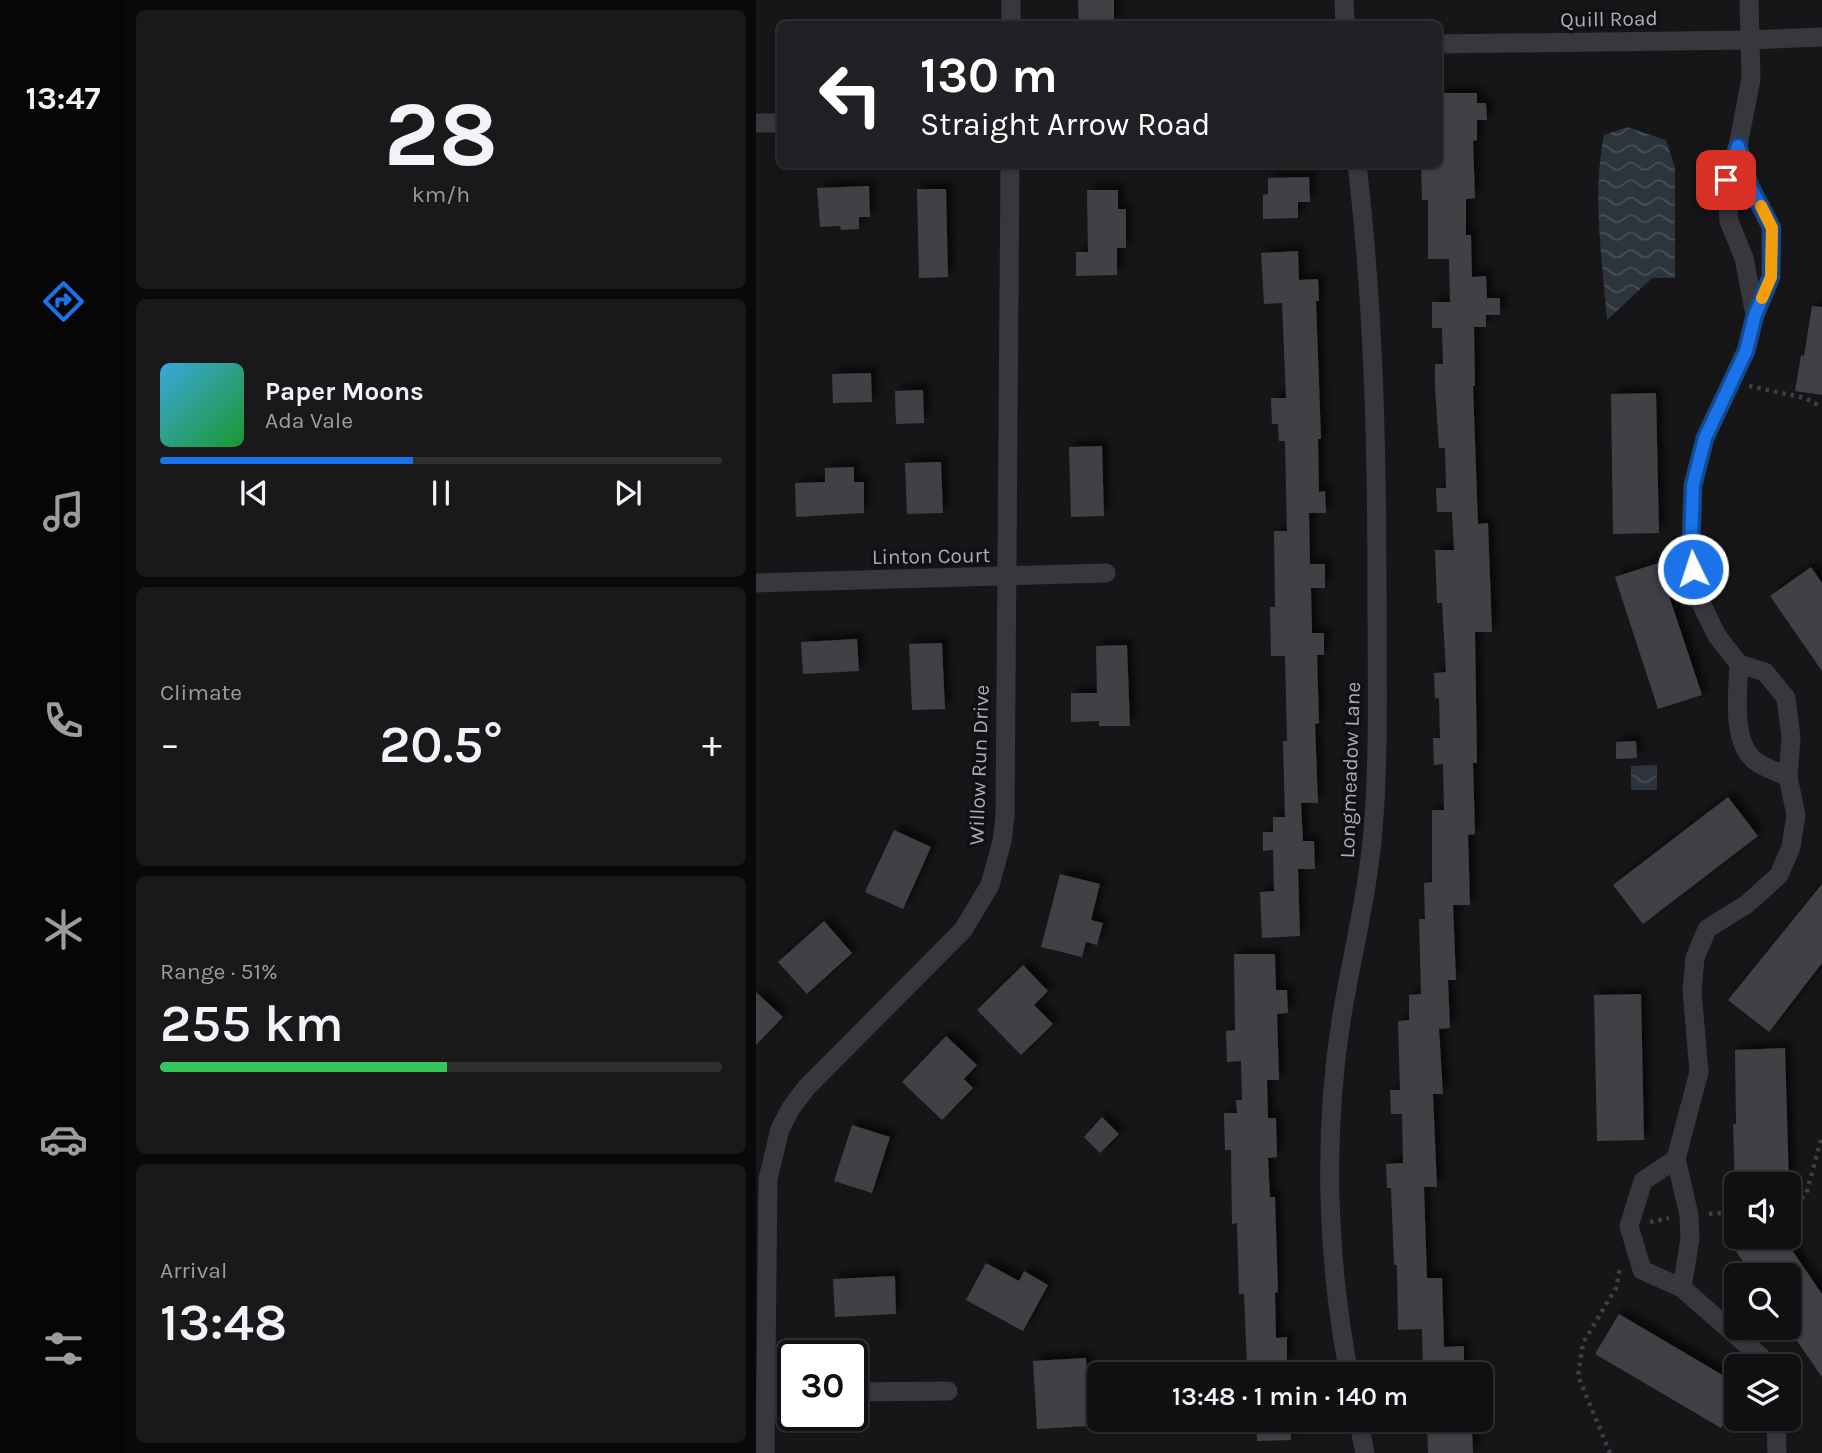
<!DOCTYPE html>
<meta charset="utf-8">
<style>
:root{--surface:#101012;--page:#19191b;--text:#f1f3f6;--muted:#9c9d9f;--line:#303032;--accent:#1a73e8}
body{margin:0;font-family:Karla,sans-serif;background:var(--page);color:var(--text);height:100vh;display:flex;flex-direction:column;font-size:26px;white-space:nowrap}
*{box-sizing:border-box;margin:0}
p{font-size:23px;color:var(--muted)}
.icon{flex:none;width:38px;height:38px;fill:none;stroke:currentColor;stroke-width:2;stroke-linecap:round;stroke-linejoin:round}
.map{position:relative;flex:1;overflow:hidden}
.drawer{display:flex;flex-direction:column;gap:10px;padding:10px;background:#09090a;width:630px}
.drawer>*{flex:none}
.banner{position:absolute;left:21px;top:21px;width:665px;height:147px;border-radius:10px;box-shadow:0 2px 5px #0004,0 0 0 2px var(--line);background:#202124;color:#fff;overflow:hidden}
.tools{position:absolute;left:968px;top:1172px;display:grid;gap:14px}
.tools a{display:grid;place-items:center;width:77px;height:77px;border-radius:10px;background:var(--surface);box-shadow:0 2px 5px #0004,0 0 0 2px var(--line);font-size:35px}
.speed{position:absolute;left:21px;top:1340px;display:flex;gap:14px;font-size:35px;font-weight:700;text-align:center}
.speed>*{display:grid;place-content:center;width:91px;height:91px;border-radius:50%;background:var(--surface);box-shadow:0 2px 5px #0004,0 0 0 2px var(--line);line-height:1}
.speed .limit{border:4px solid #111;border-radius:10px;background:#fff;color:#111}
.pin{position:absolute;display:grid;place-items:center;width:60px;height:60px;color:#fff;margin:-30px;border-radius:14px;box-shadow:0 4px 10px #0006}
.me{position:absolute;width:77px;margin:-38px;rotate:356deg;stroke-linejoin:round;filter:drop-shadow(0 0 5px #0008)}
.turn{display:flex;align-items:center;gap:24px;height:147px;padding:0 28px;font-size:32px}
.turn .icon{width:91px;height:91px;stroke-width:2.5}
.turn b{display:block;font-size:49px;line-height:60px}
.big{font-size:52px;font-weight:600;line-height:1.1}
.drawer .tile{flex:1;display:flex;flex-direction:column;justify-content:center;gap:10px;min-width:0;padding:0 24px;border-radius:10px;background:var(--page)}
.drawer .dial{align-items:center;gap:0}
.dial b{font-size:91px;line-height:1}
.song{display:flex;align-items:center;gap:21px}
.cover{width:84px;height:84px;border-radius:10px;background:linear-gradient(135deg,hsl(200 70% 55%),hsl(130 70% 35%))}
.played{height:7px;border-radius:4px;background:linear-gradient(90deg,var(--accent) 45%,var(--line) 45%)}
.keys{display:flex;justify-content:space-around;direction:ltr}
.heat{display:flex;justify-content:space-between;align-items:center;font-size:38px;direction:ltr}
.charge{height:10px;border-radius:5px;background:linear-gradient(90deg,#34c759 51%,var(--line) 0)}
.trip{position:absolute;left:331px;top:1362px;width:406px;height:70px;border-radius:10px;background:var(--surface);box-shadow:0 2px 5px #0004,0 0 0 2px var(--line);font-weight:600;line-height:70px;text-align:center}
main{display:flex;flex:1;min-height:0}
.tabs{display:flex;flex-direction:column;width:126px;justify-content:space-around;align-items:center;background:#060607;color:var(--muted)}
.tabs .icon{width:49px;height:49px}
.tabs .active{color:var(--accent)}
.tabs b{font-size:32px;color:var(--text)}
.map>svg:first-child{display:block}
</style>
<main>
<nav class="tabs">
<b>13:47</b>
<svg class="icon active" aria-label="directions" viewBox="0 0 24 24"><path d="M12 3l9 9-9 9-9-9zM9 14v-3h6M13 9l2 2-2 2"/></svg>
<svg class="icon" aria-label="music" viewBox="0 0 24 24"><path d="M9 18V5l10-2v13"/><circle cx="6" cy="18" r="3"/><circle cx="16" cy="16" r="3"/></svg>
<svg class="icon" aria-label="phone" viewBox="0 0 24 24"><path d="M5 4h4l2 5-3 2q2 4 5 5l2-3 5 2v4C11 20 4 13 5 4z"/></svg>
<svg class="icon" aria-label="climate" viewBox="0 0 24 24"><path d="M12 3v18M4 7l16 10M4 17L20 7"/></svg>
<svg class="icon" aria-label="car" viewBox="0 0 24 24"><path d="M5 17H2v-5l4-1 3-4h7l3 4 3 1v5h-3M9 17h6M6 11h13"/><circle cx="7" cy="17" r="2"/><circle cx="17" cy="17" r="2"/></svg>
<svg class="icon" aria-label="filters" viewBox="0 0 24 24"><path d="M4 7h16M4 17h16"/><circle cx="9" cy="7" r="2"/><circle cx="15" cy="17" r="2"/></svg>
</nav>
<section class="drawer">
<div class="tile dial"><b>28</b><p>km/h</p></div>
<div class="tile">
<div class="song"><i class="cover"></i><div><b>Paper Moons</b><p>Ada Vale</p></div></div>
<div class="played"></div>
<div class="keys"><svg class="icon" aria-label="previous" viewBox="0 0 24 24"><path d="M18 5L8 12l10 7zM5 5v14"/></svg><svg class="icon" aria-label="pause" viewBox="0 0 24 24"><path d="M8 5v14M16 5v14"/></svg><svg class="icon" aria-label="next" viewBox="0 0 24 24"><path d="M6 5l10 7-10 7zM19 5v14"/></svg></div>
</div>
<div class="tile"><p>Climate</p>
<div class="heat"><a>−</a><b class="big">20.5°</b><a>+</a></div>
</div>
<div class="tile"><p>Range · 51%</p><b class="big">255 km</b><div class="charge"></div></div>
<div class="tile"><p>Arrival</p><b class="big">13:48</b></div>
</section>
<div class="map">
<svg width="1066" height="1453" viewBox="0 0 1066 1453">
<defs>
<pattern id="water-waves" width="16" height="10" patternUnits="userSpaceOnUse" patternTransform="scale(1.75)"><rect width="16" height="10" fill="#2c353c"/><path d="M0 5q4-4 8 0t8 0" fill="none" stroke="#485056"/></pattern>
<filter id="shadow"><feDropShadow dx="6" dy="-6" stdDeviation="3.5" flood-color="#0009"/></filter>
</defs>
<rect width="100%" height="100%" fill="#161618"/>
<g fill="url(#water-waves)">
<path d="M871,127l39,13 9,28v110h-23l-45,42c-5,-61 -15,-126 -3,-185z"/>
<polygon points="901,765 901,790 875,790 875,766"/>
</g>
<g fill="#404145" filter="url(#shadow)">
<polygon points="322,0 358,0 358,24 323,24"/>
<polygon points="682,93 721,93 721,103 730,103 731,120 721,120 721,140 717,141 719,198 710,199 710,235 715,235 716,277 730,276 731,298 744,298 744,315 730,315 730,327 718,327 719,386 717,386 722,524 732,523 736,632 719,632 721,763 717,763 719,834 712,835 714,905 697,905 700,980 692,980 694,1028 683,1029 687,1094 677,1094 681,1187 668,1187 671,1278 686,1278 688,1347 708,1346 708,1374 667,1374 666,1329 642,1330 641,1265 638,1265 635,1188 631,1188 630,1164 647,1163 646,1114 635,1114 634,1090 644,1090 642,1021 653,1020 653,995 665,994 663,919 669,919 668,883 676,882 676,810 688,810 687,764 678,765 677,738 684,738 683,698 679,698 678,673 690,672 686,603 681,603 679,550 698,550 696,512 681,512 680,488 690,488 689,448 683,448 679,387 679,364 687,364 686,328 676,328 676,302 694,302 693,259 672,259 672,200 666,200 665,164 682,164"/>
<polygon points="553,177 554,202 542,202 542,218 507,219 507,195 512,194 512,178"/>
<polygon points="113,186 114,217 103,217 103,229 85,230 84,226 64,227 61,188"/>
<polygon points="161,189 190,189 192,277 163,278"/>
<polygon points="331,190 362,190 362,209 370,209 370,248 361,248 361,275 320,276 320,252 332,252"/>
<polygon points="542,251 543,280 562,279 563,301 560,301 565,439 562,439 563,492 569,491 570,513 553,513 554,564 569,564 569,588 555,588 556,633 568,633 568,655 561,655 563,723 559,724 562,803 545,803 547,841 558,841 559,869 542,869 544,936 506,938 504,892 518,891 517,850 507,851 507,832 517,832 517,817 529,817 527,741 531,741 529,656 515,656 514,607 519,607 518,531 531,531 529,441 523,441 522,424 516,424 515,398 530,398 526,303 508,304 505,253"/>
<polygon points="1056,306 1066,307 1066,395 1039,391 1045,355 1048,356"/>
<polygon points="115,373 116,402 77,403 76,374"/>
<polygon points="167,390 168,423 140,424 139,391"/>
<polygon points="900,393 903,533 857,534 855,394"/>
<polygon points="346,446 348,516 315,517 313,447"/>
<polygon points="185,462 187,513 151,514 149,463"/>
<polygon points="98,467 98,482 108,482 108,513 40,517 39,483 69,482 69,468"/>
<polygon points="902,563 946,695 902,709 859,577"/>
<polygon points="1055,567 1066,583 1066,671 1014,596"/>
<polygon points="101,639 103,671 47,674 45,642"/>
<polygon points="186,643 189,709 156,710 153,644"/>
<polygon points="371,645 374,726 343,726 343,721 315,722 315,693 341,693 340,646"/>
<polygon points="880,741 881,758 860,759 860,742"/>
<polygon points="972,797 1002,836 887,924 857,885"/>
<polygon points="138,830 175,847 147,909 109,892"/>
<polygon points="304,874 344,884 335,920 347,923 341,945 330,942 326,957 285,947"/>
<polygon points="1066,884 1066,963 1013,1032 972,1000"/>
<polygon points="68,921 96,953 51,994 22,962"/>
<polygon points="478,954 519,954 520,990 531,990 532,1013 521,1014 523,1080 511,1080 512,1118 520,1118 521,1157 512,1158 514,1197 519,1197 522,1292 519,1293 520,1338 531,1337 531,1364 491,1366 488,1294 483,1294 481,1223 476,1224 475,1150 469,1150 468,1113 481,1113 480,1100 486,1100 485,1061 471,1062 470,1031 479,1030"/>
<polygon points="267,965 292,991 278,1005 297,1024 265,1055 221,1010"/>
<polygon points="0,992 27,1017 0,1045"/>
<polygon points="885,994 888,1140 841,1141 838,995"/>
<polygon points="190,1036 221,1065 208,1079 217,1088 186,1120 146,1082"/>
<polygon points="1029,1048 1033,1185 979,1185 977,1124 980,1124 979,1050"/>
<polygon points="346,1117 363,1134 344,1153 328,1137"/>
<polygon points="96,1125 134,1137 116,1193 78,1181"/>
<polygon points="970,1237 1027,1237 1066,1294 1066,1377 1032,1328 1032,1276 997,1276"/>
<polygon points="230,1263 263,1281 268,1271 292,1285 267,1331 210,1300"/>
<polygon points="139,1276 140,1314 79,1317 77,1279"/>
<polygon points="863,1314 980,1383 980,1402 965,1428 839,1354"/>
<polygon points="330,1358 333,1426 281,1429 277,1361"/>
<polygon points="500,1419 534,1419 535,1440 501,1441"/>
<polygon points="671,1419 707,1419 707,1431 716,1431 717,1453 672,1453"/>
</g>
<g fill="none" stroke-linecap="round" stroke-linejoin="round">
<g stroke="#3d3f44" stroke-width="4.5" stroke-dasharray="3.5 5" stroke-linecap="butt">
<polyline points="993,386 1049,398 1066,407"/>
<polyline points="1032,1209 1050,1195 1066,1136"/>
<polyline points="953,1214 980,1212"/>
<polyline points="894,1222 913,1218"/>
<polyline points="854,1453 822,1376 827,1343 860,1288 864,1268"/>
</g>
<g stroke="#37383d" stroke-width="19">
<polyline points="588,0 589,24"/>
<polyline points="993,0 995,79 982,146 970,180 973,221 988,258 999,315"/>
<polyline points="255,24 255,0"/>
<polyline points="682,44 992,40 1066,37"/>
<polyline points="0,123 24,123"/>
<polyline points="0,583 350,573"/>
<path d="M983,664c-1,27 -8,76 15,96 8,7 24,12 34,17"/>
<polyline points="920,1159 887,1181 873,1226 886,1270 926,1288 1005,1357 1010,1367"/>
<polyline points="926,1288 934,1239 933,1215 920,1159 943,1072 936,991 939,958 951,929 991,904 1023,875 1035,847 1040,815 1032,777 1035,737 1030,698 1009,672 983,664 961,636 940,593 935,545 937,485 949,438 990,351 999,315 1015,277 1015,227 994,186 982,146"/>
<path d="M593,1374c-22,-115 -26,-237 -8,-353 11,-68 29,-135 33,-204 5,-73 3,-147 3,-220 0,-145 -3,-288 -20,-433"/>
<polyline points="96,1392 192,1391"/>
<polyline points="10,1393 37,1393"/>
<polyline points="602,1419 609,1453"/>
<polyline points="1020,1419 1021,1453"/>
<polyline points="9,1453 12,1179 24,1129 35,1108 50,1088 207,930 234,885 246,841 249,816 254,164"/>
</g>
</g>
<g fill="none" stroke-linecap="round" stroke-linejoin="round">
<defs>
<polyline id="route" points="937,569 935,545 937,485 949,438 990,351 999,315 1015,277 1016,228 994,186 982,146 970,180"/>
</defs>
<use href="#route" stroke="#114b97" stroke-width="18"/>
<use href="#route" stroke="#1a73e8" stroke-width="12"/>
<polyline stroke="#f59e0b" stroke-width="12" points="1005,206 1016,228 1015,277 1006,298"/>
</g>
<g text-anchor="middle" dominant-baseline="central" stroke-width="7" stroke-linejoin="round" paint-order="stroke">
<g font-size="21" fill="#a8adb8" stroke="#111113">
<text transform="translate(853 19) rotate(-1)">Quill Road</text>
<text transform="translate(175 556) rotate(-1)">Linton Court</text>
<text transform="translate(223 765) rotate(-88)">Willow Run Drive</text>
<text transform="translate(594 770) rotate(-88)">Longmeadow Lane</text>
</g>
</g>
</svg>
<div class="tools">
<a><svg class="icon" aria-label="sound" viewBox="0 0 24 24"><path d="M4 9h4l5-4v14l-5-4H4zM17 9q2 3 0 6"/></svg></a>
<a><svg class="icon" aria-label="search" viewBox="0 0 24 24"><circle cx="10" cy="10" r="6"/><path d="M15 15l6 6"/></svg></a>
<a><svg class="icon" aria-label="layers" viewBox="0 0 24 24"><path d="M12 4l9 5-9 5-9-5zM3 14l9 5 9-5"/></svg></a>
</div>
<div class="speed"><div class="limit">30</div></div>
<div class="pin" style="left:970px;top:180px;background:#d93025"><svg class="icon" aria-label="arrive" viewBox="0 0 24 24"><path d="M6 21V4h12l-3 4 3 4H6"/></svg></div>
<svg class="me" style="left:937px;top:569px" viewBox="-20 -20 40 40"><circle r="17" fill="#1a73e8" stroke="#fff" stroke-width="3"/><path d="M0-11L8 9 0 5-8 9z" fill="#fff"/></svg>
<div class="trip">13:48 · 1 min · 140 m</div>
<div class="banner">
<div class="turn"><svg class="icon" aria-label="left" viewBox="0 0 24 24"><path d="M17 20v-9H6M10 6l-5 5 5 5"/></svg><div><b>130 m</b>Straight Arrow Road</div></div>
</div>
</div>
</main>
